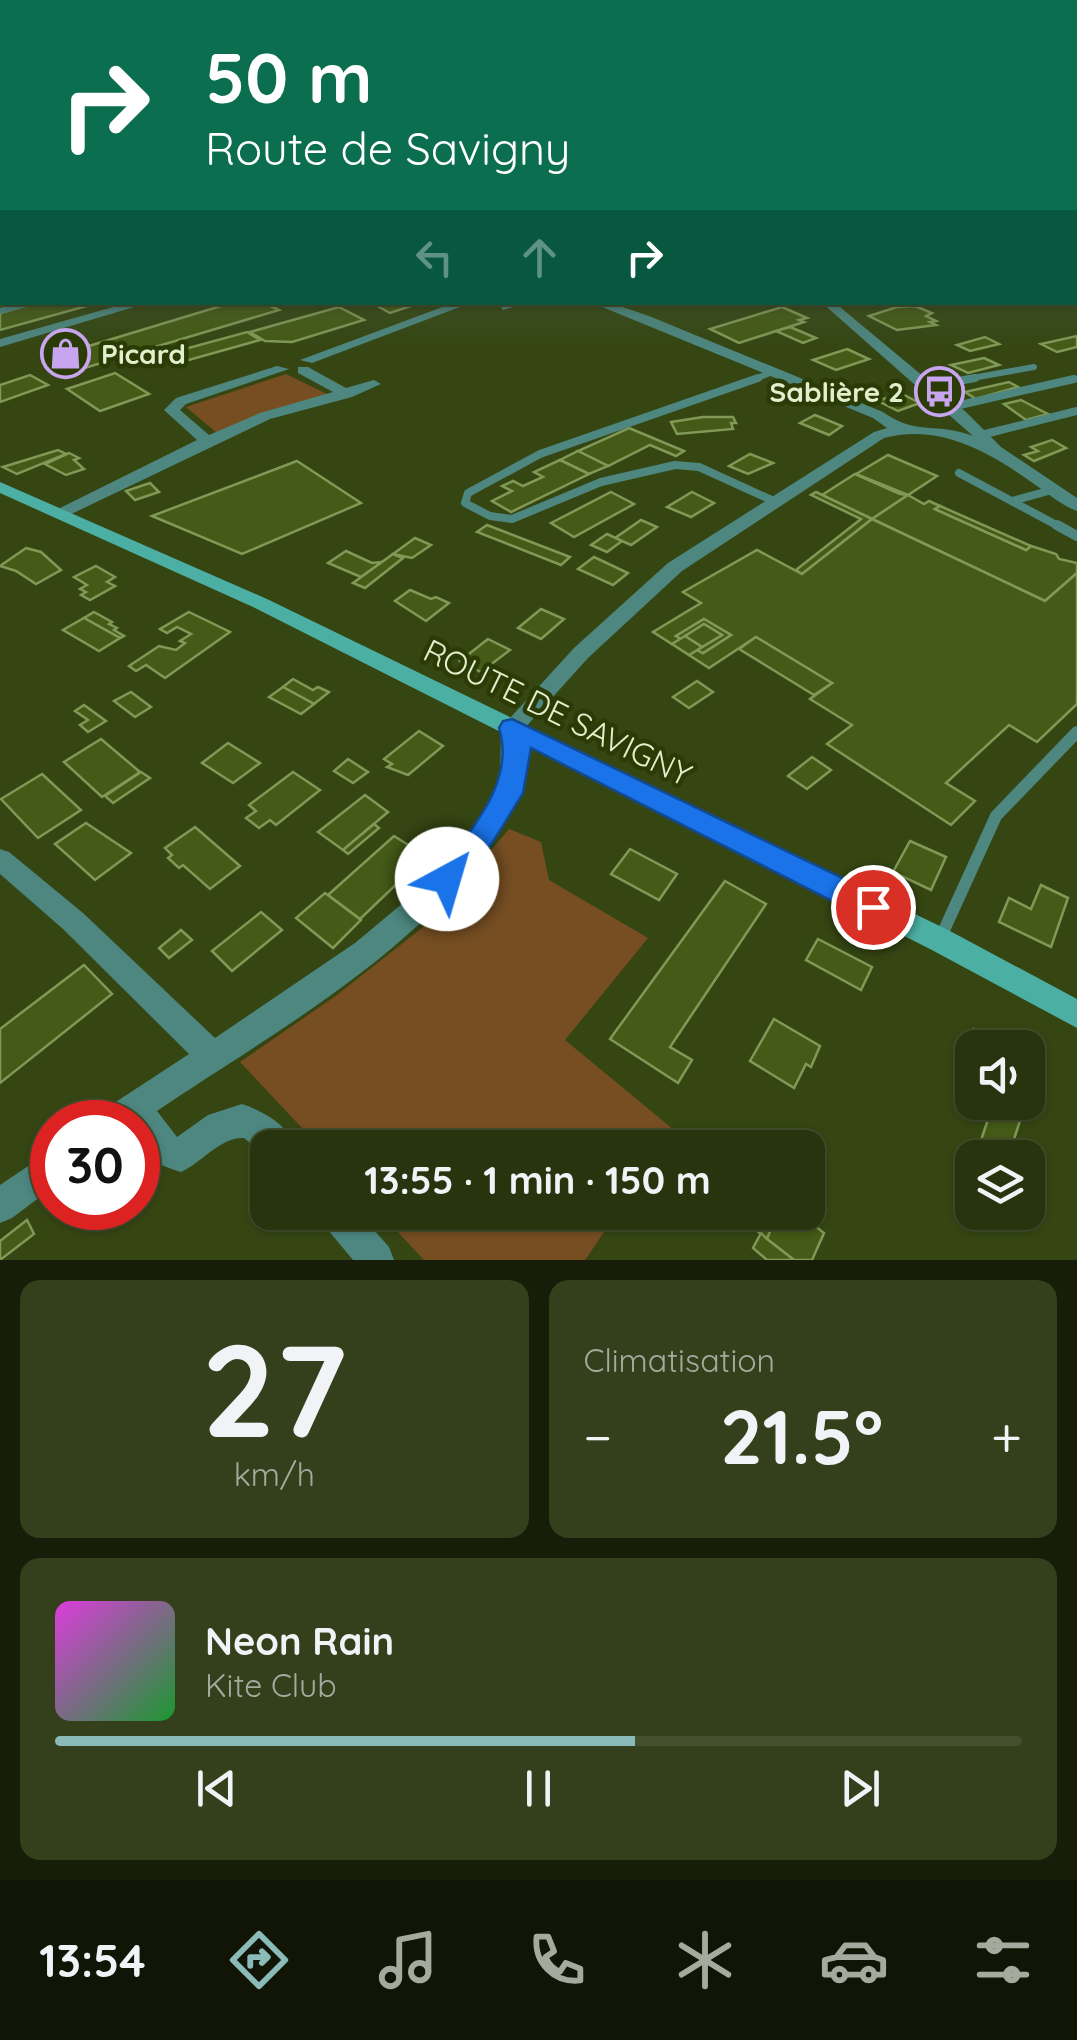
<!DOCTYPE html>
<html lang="fr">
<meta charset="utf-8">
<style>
:root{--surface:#28340e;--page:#343f1c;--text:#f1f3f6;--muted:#a5aa9e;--line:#444f2e;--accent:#8bbbb9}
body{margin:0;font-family:Quicksand,sans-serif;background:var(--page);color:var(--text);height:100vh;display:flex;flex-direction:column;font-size:38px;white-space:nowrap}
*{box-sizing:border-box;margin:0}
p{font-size:32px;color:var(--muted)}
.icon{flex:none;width:55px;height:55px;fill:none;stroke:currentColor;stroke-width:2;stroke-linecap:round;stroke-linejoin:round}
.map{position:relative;height:1260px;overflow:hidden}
.details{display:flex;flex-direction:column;gap:20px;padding:20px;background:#161d08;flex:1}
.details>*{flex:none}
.guide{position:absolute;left:0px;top:0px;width:1078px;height:305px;box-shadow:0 2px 8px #0004,0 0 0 2px var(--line);background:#0b6e4f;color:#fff;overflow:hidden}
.fabs{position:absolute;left:955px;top:1030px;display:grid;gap:20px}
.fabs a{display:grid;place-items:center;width:90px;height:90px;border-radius:20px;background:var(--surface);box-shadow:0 2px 8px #0004,0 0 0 2px var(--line);font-size:50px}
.speed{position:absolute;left:30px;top:1100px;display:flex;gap:20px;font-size:50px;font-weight:700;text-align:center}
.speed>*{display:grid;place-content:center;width:130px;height:130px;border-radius:50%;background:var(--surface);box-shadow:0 2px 8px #0004,0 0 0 2px var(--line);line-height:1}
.speed .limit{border:15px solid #d22;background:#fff;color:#111}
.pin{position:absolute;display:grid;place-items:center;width:85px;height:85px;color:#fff;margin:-42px;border:5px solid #fff;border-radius:50%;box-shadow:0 2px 10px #0007}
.me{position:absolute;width:110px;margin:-55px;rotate:39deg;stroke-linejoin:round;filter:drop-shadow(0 0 8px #0008)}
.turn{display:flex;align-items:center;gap:35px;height:210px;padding:0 40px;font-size:45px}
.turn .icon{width:130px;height:130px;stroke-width:2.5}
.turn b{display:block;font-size:70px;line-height:85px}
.lanes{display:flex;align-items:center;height:95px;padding:0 40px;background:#0003;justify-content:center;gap:50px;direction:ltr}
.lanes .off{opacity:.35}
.big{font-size:75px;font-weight:700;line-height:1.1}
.details .card{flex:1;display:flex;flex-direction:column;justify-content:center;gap:15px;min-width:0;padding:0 35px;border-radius:20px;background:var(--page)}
.details .dial{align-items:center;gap:0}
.dial b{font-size:130px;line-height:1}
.song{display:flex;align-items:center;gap:30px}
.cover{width:120px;height:120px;border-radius:15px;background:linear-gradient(135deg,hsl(300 70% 55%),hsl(130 70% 35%))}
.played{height:10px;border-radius:5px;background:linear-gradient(90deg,var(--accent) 60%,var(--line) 60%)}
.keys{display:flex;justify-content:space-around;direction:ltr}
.heat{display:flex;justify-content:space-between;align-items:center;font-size:55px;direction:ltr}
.details .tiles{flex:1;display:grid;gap:20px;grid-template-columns:1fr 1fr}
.card:last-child{grid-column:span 2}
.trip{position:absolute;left:250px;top:1130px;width:575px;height:100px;border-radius:20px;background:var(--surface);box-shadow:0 2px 8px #0004,0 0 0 2px var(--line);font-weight:700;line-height:100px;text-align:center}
.menu{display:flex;height:160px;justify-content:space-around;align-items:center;background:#101506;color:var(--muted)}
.menu .icon{width:70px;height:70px}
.menu .on{color:var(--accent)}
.menu b{font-size:45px;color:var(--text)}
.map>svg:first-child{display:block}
</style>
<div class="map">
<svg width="1077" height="1260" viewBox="0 0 1077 1260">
<rect width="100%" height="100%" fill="#354613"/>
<g fill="#764e22">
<polygon points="286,374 331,396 217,433 186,407"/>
<polygon points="509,829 541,842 549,880 648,938 565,1040 674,1130 661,1147 320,1147 240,1062 337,995 432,920"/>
<polygon points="380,1213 617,1213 585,1260 424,1260"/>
</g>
<g fill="#445a16" stroke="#809956" stroke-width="2.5">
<polygon points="39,302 101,302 0,330 0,313"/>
<polygon points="262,302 279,310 68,373 46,359 234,302"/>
<polygon points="370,302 423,302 390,313"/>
<polygon points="915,306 932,313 926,316 936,321 930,322 936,325 897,330 869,316 897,307"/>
<polygon points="339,307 364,320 292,342 265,341 250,332"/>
<polygon points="782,307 807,318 799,320 804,322 739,343 710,329"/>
<polygon points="790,327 802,332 816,338 803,343 776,331"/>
<polygon points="247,332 260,340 171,365 159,356"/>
<polygon points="1077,336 1077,347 1057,352 1041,344"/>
<polygon points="985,337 999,344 970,351 957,345"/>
<polygon points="847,349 869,359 836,370 813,360"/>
<polygon points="984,358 999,365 968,373 951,365"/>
<polygon points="115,373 149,394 100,411 67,389"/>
<polygon points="30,375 48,385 0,402 0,385"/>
<polygon points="1009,382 1018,387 976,399 965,392"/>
<polygon points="900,393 920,403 898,411 878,401"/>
<polygon points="1021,400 1044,412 1048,414 1026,420 1004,404"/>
<polygon points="815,415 842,426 829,435 800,423"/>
<polygon points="703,417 733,417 736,423 731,423 733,429 677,434 671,422"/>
<polygon points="629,428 684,451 676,456 650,445 608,466 578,451"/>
<polygon points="1052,440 1066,448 1034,461 1024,455 1038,451 1031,447"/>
<polygon points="58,450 66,454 17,474 3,467"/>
<polygon points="578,451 608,466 589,474 560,460"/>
<polygon points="69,453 79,458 74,460 84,469 66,475 45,464"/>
<polygon points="750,454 773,463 748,474 729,466"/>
<polygon points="888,455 937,476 908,495 856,474"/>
<polygon points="560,460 589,474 511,512 492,501 512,491 502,486 513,481 523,486 543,477 534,472"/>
<polygon points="297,461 361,503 242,554 152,516"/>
<polygon points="855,474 900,494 908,495 872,519 822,495"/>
<polygon points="150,483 159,492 135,500 126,491"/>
<polygon points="611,492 634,504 574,537 551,523"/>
<polygon points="692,492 714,503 691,517 667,507"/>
<polygon points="816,492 872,519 802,574 796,570 861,519 811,495"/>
<polygon points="908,495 924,504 929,501 940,506 935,509 1026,550 1031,546 1056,554 1059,559 1077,563 1077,573 1045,601 872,519"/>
<polygon points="940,506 1031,546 1026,550 935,509"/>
<polygon points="872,519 1045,601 1077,573 1077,704 1037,742 1009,725 946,783 975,801 951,825 827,744 852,725 810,699 832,683 756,637 709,668 689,655 697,650 703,653 731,635 704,619 676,636 681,639 672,644 653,632 701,603 683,592 757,550 802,574"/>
<polygon points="641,520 657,527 631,545 615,538"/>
<polygon points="487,525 570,557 561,565 477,532"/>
<polygon points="607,534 622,541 607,552 591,545"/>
<polygon points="415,538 431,545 412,558 393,554"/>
<polygon points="26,548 41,552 61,570 36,584 16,571 0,566"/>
<polygon points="346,551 372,563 382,562 361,577 328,563"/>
<polygon points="393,554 403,558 365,588 353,583"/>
<polygon points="594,557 628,573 613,585 578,569"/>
<polygon points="96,566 115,577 107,582 115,586 90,600 81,595 86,592 80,589 87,585 74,577"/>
<polygon points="410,590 431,599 436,597 449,603 426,621 395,601"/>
<polygon points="541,609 564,619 541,639 518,628"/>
<polygon points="94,612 112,622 109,624 117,628 114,630 124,636 120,638 84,618"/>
<polygon points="189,612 230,632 165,678 146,665 136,671 129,666 159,646 176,650 185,643 180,641 191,634 177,627 167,633 160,629"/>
<polygon points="84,618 120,638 99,651 63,630"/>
<polygon points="704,619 731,635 703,653 697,650 722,635 704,624 681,639 676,636"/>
<polygon points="704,624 722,635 702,647 685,636"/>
<polygon points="685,636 702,647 689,655 672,644"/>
<polygon points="756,637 832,683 814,695 739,649"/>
<polygon points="488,639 510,650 481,672 460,661"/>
<polygon points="293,679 313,690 318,687 329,692 314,704 283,687"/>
<polygon points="697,681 713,692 689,708 673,697"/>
<polygon points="283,687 314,704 301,714 269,697"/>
<polygon points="131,692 151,707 135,717 114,701"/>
<polygon points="84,705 106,721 88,732 80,725 88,720 75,711"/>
<polygon points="419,731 443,746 408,775 387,767 392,764 384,759"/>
<polygon points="101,739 140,772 102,797 64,762"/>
<polygon points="228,743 260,763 233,783 202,763"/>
<polygon points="812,757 831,770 807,789 788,776"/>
<polygon points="348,759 368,772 353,783 334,771"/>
<polygon points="141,772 150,778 113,803 105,796"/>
<polygon points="293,772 320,790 276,825 270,820 259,828 246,818 256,811 249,805"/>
<polygon points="42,774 81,810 38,838 1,799"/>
<polygon points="365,795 388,812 343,850 318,832"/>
<polygon points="86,823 131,853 95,880 55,844"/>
<polygon points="374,824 379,828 348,854 343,850"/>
<polygon points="195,827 240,866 210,889 183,865 179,868 168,858 172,855 165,848"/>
<polygon points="394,836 426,856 360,919 328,895"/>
<polygon points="910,841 946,857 931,890 893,872"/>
<polygon points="630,849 677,874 659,900 611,874"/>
<polygon points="725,881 766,904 670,1047 692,1060 678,1083 610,1039"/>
<polygon points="1041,885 1068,898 1051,947 999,922 1009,898 1031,909"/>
<polygon points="325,893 361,920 333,948 296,918"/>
<polygon points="261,912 282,930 232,971 212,951"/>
<polygon points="181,930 192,940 169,958 159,948"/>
<polygon points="818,939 872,967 861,990 806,960"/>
<polygon points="84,965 112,994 0,1083 0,1029"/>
<polygon points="774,1019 820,1046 811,1067 806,1064 794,1088 750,1061"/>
<polygon points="974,1029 1009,1048 972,1048 972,1062 964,1057"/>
<polygon points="1028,1057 1041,1065 1032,1095 1028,1097"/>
<polygon points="994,1102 1026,1102 1008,1158 972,1158 972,1166 961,1159 967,1143 978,1149"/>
<polygon points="750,1212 778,1212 767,1239 745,1221"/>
<polygon points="778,1212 798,1212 824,1233 812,1260 794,1260 767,1239"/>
<polygon points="27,1220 34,1234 0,1260 0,1241"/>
<polygon points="761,1233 767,1239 794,1260 767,1260 753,1248"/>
</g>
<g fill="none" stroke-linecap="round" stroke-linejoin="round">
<g stroke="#4d8780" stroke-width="6">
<polyline points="0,311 32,302"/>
<polyline points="753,380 772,372"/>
<polyline points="961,380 1034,367"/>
<polyline points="1068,380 1074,379"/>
</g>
<g stroke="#4d8780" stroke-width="8">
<polyline points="758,378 540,454 468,493 465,503 490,516 512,519 601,482 675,465 699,467 776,502"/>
<polyline points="925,387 975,378"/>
<polyline points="951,407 1074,379"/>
<polyline points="981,435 1077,411"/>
<polyline points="959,473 1062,528"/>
<polyline points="1012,501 1052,490"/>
</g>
<polyline stroke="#4d8780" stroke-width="10" points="1057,525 1077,536"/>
<polyline stroke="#4d8780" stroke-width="12" points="940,939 996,816 1077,732"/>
<g fill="#4d8780" fill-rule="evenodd">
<polygon points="131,302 151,302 0,347 0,339"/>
<polygon points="456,302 473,302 312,363 300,360"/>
<polygon points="498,302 510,302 513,307 503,310"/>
<path d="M590,302h18l41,14 234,96c33,24 55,10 90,24l-152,-134h13l132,110 35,35 76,51v13c-14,-5 -27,-16 -40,-25 -45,-32 -95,-63 -153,-48l-202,133 -94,87 -65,72c0,16 5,38 0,53 -2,10 -9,19 -14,28 -66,129 -234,220 -352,300l20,26 31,-22 34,-11c23,8 45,20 54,44h-28v11l-24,-21c-24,-1 -41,24 -63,34 -28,-8 -43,-19 -43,-50h-41l5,-11 87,-57 -126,-125 -63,-55v-25l9,3 74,61 132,125 140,-95 66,-55 52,-56 27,-50 1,-54 73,-80 94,-85 206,-131 13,-4 -14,-10z"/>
<polygon points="277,366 289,369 186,404 180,410 209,435 260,413 333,392 298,373 298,367 308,367 346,388 374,380 381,384 352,397 270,419 65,517 59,518 50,513 197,440 164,410 176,398"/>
<polygon points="52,1150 52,1188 12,1218 0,1223 0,1185"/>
<polygon points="318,1212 358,1212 389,1247 394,1260 353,1260 323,1224"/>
</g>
<polygon fill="#4cafa4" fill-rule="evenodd" points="0,482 267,599 950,931 1077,999 1077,1028 930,949 253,607 0,493"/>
<rect fill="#46cdc0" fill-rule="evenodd" x="1075" y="227" width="2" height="8"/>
<polyline stroke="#39e9d9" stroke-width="30" points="0,199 2,198"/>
</g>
<linearGradient id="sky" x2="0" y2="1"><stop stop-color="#1d260a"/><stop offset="0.5" stop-color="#4b5d44"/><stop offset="1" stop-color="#4b5d44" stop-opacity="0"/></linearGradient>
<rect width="1077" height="349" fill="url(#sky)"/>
<path fill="#1a73e8" stroke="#114b97" stroke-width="2.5" d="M512,719l372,179 4,9 -4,9 -11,4 -11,-4 -331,-168 -8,45 -47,76 -19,19 -10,4 -11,-4 -4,-9c6,-12 17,-19 25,-30 27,-35 56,-76 42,-121l4,-7z"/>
<defs>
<symbol id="shop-ring" viewBox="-11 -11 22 22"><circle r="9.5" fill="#2b3b06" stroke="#c8a5ef" stroke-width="1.5"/><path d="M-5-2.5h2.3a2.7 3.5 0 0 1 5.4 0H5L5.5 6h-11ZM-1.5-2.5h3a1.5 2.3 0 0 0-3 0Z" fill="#c8a5ef"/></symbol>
<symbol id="bus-ring" viewBox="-11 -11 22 22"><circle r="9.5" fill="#2b3b06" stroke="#c8a5ef" stroke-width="1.5"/><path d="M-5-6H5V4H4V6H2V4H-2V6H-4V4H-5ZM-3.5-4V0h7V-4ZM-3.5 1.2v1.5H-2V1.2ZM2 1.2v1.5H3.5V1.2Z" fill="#c8a5ef"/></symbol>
</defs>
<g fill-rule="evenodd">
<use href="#shop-ring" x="38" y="326" width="55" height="55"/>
<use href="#bus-ring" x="912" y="364" width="55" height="55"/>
</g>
<g text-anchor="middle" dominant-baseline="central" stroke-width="9" stroke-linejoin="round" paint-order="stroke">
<g font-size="28" font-weight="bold" fill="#e1efcc" stroke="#2b3b06" text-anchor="start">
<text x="101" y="353">Picard</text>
<text x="904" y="391" text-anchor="end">Sablière 2</text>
</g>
<g font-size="32" fill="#e1efcc" stroke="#2b3b06">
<text transform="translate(558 712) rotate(26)">ROUTE DE SAVIGNY</text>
</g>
</g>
</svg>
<div class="fabs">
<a><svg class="icon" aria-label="sound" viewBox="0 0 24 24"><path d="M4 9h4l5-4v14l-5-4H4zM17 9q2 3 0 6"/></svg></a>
<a><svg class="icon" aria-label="layers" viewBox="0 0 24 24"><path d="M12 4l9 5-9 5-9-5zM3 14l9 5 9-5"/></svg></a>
</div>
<div class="speed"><div class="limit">30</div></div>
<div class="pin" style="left:873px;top:907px;background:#d93025"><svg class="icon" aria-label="arrive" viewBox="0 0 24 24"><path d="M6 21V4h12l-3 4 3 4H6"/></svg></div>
<svg class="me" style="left:447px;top:879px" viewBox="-20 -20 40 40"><circle r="19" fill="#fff"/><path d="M0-13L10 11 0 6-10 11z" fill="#1a73e8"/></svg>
<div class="trip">13:55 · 1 min · 150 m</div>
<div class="guide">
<div class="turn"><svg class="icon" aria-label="right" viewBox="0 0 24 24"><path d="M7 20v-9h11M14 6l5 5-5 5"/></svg><div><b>50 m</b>Route de Savigny</div></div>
<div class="lanes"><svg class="icon off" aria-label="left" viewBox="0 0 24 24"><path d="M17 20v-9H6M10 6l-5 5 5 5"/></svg><svg class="icon off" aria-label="ahead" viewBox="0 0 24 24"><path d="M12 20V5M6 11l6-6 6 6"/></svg><svg class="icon" aria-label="right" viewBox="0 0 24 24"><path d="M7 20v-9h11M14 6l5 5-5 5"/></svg></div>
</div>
</div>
<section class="details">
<div class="tiles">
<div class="card dial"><b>27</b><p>km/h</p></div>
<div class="card"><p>Climatisation</p>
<div class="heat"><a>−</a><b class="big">21.5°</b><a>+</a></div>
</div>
<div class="card">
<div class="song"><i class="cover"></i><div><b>Neon Rain</b><p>Kite Club</p></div></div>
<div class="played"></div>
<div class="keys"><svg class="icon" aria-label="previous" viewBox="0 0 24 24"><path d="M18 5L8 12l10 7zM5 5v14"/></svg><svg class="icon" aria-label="pause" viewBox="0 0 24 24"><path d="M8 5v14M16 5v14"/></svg><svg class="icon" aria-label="next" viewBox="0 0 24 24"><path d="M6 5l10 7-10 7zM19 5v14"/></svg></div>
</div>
</div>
</section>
<nav class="menu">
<b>13:54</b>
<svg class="icon on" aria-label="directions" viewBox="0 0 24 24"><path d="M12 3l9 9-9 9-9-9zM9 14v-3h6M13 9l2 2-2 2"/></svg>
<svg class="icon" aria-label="music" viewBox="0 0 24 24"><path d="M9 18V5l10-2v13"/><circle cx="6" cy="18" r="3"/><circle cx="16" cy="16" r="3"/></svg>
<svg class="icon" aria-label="phone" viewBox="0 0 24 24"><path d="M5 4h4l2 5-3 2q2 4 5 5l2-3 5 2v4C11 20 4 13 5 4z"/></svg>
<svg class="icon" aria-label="climate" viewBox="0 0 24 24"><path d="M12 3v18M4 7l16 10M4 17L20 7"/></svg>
<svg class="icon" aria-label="car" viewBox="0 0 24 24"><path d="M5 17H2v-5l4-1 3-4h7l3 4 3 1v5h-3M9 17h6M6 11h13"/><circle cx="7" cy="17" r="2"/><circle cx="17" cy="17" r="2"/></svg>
<svg class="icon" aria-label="filters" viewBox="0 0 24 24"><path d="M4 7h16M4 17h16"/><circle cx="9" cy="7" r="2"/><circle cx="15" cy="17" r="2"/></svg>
</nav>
